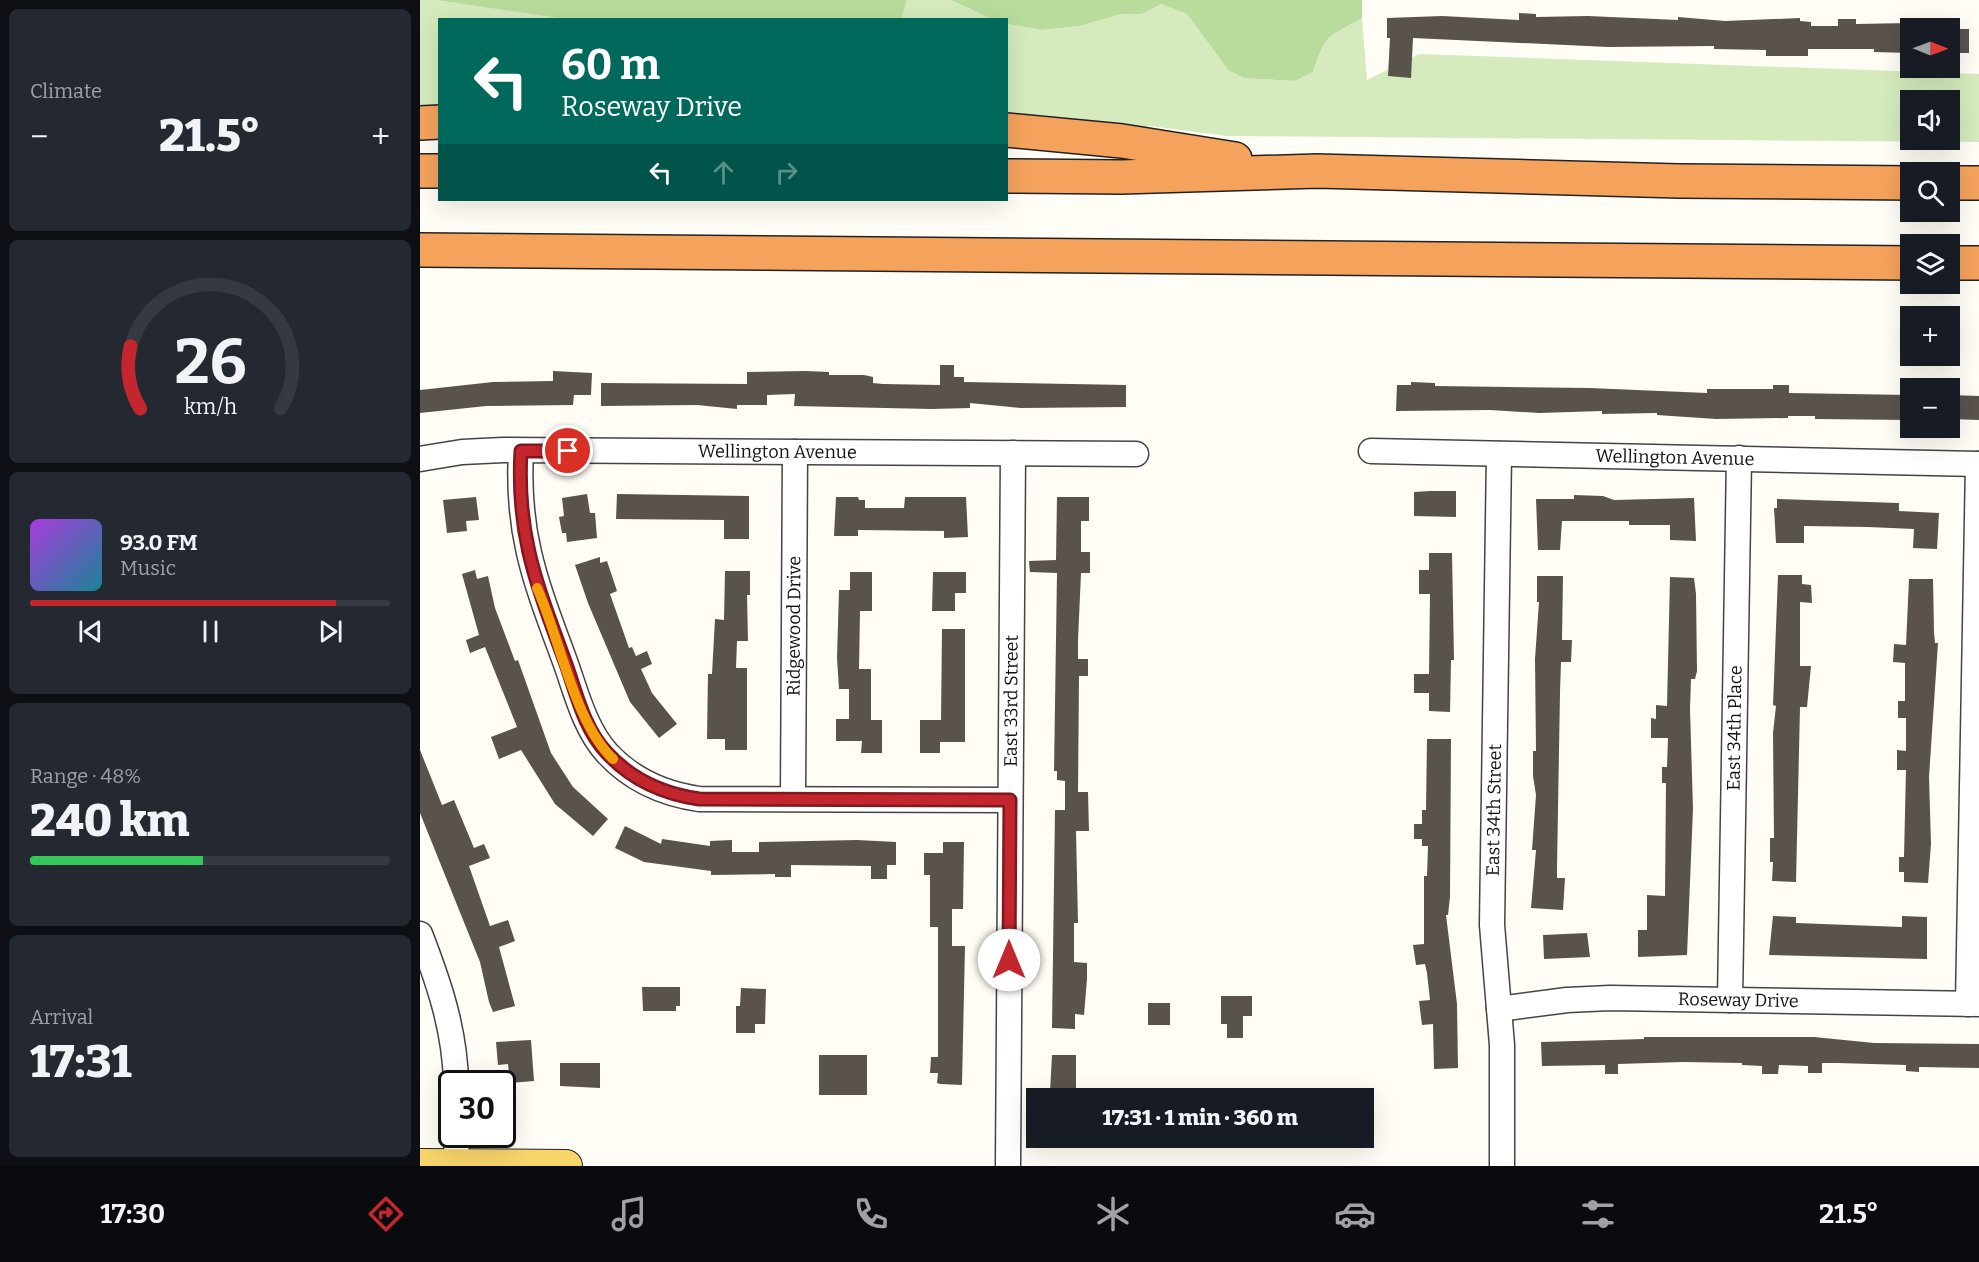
<!DOCTYPE html>
<meta charset="utf-8">
<style>
:root{--surface:#171b24;--page:#242831;--text:#f1f3f6;--muted:#9ea1a6;--line:#363941;--accent:#c4262e}
body{margin:0;font-family:Bitter,serif;background:var(--page);color:var(--text);height:100vh;display:flex;flex-direction:column;font-size:22px;white-space:nowrap}
*{box-sizing:border-box;margin:0}
p{font-size:20px;color:var(--muted)}
.icon{flex:none;width:33px;height:33px;fill:none;stroke:currentColor;stroke-width:2;stroke-linecap:round;stroke-linejoin:round}
.map{position:relative;flex:1;overflow:hidden}
.sheet{display:flex;flex-direction:column;gap:9px;padding:9px;background:#0d0f14;width:420px}
.sheet>*{flex:none}
.hud{position:absolute;left:18px;top:18px;width:570px;height:183px;border-radius:0px;box-shadow:0 6px 24px #0002;background:#00695c;color:#fff;overflow:hidden}
.needle{width:39px;rotate:91deg}
.fabs{position:absolute;left:1480px;top:18px;display:grid;gap:12px}
.fabs a{display:grid;place-items:center;width:60px;height:60px;border-radius:0px;background:var(--surface);box-shadow:0 6px 24px #0002;font-size:30px}
.speed{position:absolute;left:18px;top:1070px;display:flex;gap:12px;font-size:30px;font-weight:700;text-align:center}
.speed>*{display:grid;place-content:center;width:78px;height:78px;border-radius:50%;background:var(--surface);box-shadow:0 6px 24px #0002;line-height:1}
.speed .limit{border:3px solid #111;border-radius:9px;background:#fff;color:#111}
.pin{position:absolute;display:grid;place-items:center;width:51px;height:51px;color:#fff;margin:-26px;border:3px solid #fff;border-radius:50%;box-shadow:0 2px 6px #0007}
.me{position:absolute;width:66px;margin:-33px;rotate:0deg;stroke-linejoin:round;filter:drop-shadow(0 0 4px #0008)}
.turn{display:flex;align-items:center;gap:21px;height:126px;padding:0 24px;font-size:27px}
.turn .icon{width:78px;height:78px;stroke-width:2.5}
.turn b{display:block;font-size:42px;line-height:51px}
.lanes{display:flex;align-items:center;height:57px;padding:0 24px;background:#0003;justify-content:center;gap:30px;direction:ltr}
.lanes .off{opacity:.35}
.big{font-size:45px;font-weight:800;line-height:1.1}
.sheet .tile{flex:1;display:flex;flex-direction:column;justify-content:center;gap:9px;min-width:0;padding:0 21px;border-radius:9px;background:var(--page)}
.sheet .dial{align-items:center;gap:0}
.dial svg{height:156px;overflow:visible;fill:none;stroke:var(--line);stroke-width:7;stroke-linecap:round;text-anchor:middle}
.dial text{fill:var(--text);stroke:none}
.song{display:flex;align-items:center;gap:18px}
.cover{width:72px;height:72px;border-radius:9px;background:linear-gradient(135deg,hsl(280 70% 55%),hsl(190 70% 35%))}
.played{height:6px;border-radius:3px;background:linear-gradient(90deg,var(--accent) 85%,var(--line) 85%)}
.keys{display:flex;justify-content:space-around;direction:ltr}
.heat{display:flex;justify-content:space-between;align-items:center;font-size:33px;direction:ltr}
.charge{height:9px;border-radius:4px;background:linear-gradient(90deg,#34c759 48%,var(--line) 0)}
.trip{position:absolute;left:606px;top:1088px;width:348px;height:60px;border-radius:0px;background:var(--surface);box-shadow:0 6px 24px #0002;font-weight:800;line-height:60px;text-align:center}
.tabs{display:flex;height:96px;justify-content:space-around;align-items:center;background:#090b0e;color:var(--muted)}
.tabs .icon{width:42px;height:42px}
.tabs .current{color:var(--accent)}
.tabs b{font-size:27px;color:var(--text)}
main{display:flex;flex:1;min-height:0}
.map>svg:first-child{display:block}
</style>
<main>
<section class="sheet">
<div class="tile"><p>Climate</p>
<div class="heat"><a>−</a><b class="big">21.5°</b><a>+</a></div>
</div>
<div class="tile dial"><svg viewBox="0 0 100 80">
<path d="M14 69A42 42 0 1 1 86 69"/>
<path d="M14 69A42 42 0 0 1 9 37" stroke="#c4262e"/>
<text x="50" y="56" font-size="32" font-weight="700">26</text>
<text x="50" y="72" font-size="11">km/h</text>
</svg></div>
<div class="tile">
<div class="song"><i class="cover"></i><div><b>93.0 FM</b><p>Music</p></div></div>
<div class="played"></div>
<div class="keys"><svg class="icon" aria-label="previous" viewBox="0 0 24 24"><path d="M18 5L8 12l10 7zM5 5v14"/></svg><svg class="icon" aria-label="pause" viewBox="0 0 24 24"><path d="M8 5v14M16 5v14"/></svg><svg class="icon" aria-label="next" viewBox="0 0 24 24"><path d="M6 5l10 7-10 7zM19 5v14"/></svg></div>
</div>
<div class="tile"><p>Range · 48%</p><b class="big">240 km</b><div class="charge"></div></div>
<div class="tile"><p>Arrival</p><b class="big">17:31</b></div>
</section>
<div class="map">
<svg width="1559" height="1166" viewBox="0 0 1559 1166">
<rect width="100%" height="100%" fill="#fffdf5"/>
<g fill="#d5ebbd" fill-rule="evenodd">
<polygon points="0,0 15,0 154,19 20,20 19,106 0,108"/>
<polygon points="487,0 531,0 571,19 481,20"/>
<path d="M741,4l26,10 41,56 16,8 51,3 18,-9c14,-41 15,-34 49,-54l5,62 52,-26 560,20v68l-752,-6 -77,-10 -13,3 -130,-14v-91l35,6 38,-4 41,-12h21zM1491,100h39v40h-39z"/>
</g>
<g fill="#b9dc9c">
<polygon points="15,0 487,0 481,19 154,20"/>
<path d="M531,0h411v18c-34,20 -35,13 -49,54l-18,9 -51,-3 -16,-8 -41,-56 -26,-10 -19,10h-21l-41,12 -38,4 -35,-6 -1,-4 -15,-1z"/>
</g>
<g fill="#5a524d">
<polygon points="1099,13 1116,14 1116,17 1168,16 1258,20 1258,17 1305,21 1380,18 1380,21 1391,22 1391,26 1418,26 1418,19 1436,19 1436,24 1490,23 1491,53 1454,52 1454,49 1388,49 1388,56 1346,56 1346,50 1294,49 1294,46 1188,47 993,38 991,78 968,76 970,38 967,38 967,18 1022,16 1099,20"/>
<rect x="1530" y="29" width="19" height="24"/>
<polygon points="520,365 534,365 534,377 544,377 544,382 706,385 706,407 601,408 550,403 550,408 511,409 374,406 375,394 347,395 347,405 317,405 317,409 277,405 181,406 181,383 327,384 327,372 386,371 409,372 409,375 444,375 453,377 453,383 463,384 520,385"/>
<polygon points="133,371 172,373 171,395 154,395 153,405 66,406 0,413 0,390 73,382 133,381"/>
<polygon points="991,382 1015,383 1015,386 1170,388 1287,393 1287,389 1353,389 1353,385 1369,385 1369,393 1491,395 1490,420 1395,419 1395,416 1368,416 1368,418 1296,419 1237,415 1237,413 1182,414 1182,411 1119,413 1070,410 976,411 977,385 991,385"/>
<polygon points="1530,395 1559,396 1559,420 1530,419"/>
<polygon points="1010,491 1036,491 1036,517 994,516 994,492"/>
<polygon points="167,494 170,513 175,513 177,538 147,542 146,533 142,533 139,517 144,516 142,498"/>
<polygon points="197,494 329,496 329,539 304,539 304,520 196,519"/>
<polygon points="1154,495 1183,496 1194,500 1274,498 1276,541 1250,540 1250,525 1209,525 1209,521 1142,521 1140,550 1118,550 1116,499 1154,499"/>
<polygon points="56,497 59,520 46,521 47,531 27,533 23,500"/>
<polygon points="416,497 438,497 439,500 445,500 445,508 484,508 485,497 546,497 548,537 524,538 524,531 438,530 438,536 414,536"/>
<polygon points="637,497 669,497 669,521 661,521 661,552 670,552 670,573 661,573 658,640 658,659 668,659 668,676 659,676 658,792 668,792 669,831 656,831 658,923 654,923 654,962 667,963 667,979 664,1015 655,1014 655,1029 632,1028 635,810 645,810 645,781 637,780 637,771 634,771 637,573 610,572 609,561 636,560"/>
<polygon points="1357,499 1479,503 1479,511 1519,513 1517,549 1493,548 1494,529 1448,527 1384,526 1384,543 1356,543 1354,508 1357,508"/>
<polygon points="1009,553 1032,553 1034,660 1031,660 1030,712 1009,711 1009,693 994,693 994,674 1009,674 1010,594 999,594 999,570 1009,570"/>
<polygon points="180,557 180,563 187,561 197,591 190,594 209,648 212,647 216,656 227,651 232,664 221,669 232,693 257,724 239,738 210,702 168,603 155,565"/>
<polygon points="55,570 57,579 68,576 75,608 95,661 98,660 131,753 153,787 188,819 173,836 135,804 101,750 79,759 71,737 97,727 65,647 50,653 46,640 59,635 42,574"/>
<polygon points="305,571 330,571 330,595 327,595 328,641 317,641 316,668 327,668 327,750 305,750 305,739 287,739 288,674 292,674 295,619 304,620"/>
<polygon points="430,572 452,572 452,611 440,611 439,669 451,669 451,720 462,720 462,753 441,753 442,741 416,741 416,719 429,719 429,689 419,689 417,658 419,590 430,590"/>
<polygon points="513,572 546,572 546,593 535,593 535,611 512,611"/>
<polygon points="1358,575 1382,575 1382,584 1391,585 1392,603 1380,602 1380,666 1391,666 1387,707 1380,707 1376,882 1352,881 1353,862 1350,862 1350,838 1354,838 1353,733 1356,706 1353,705"/>
<polygon points="1117,576 1143,576 1142,640 1152,640 1151,662 1141,662 1140,692 1137,867 1137,878 1145,878 1143,910 1111,908 1116,850 1112,850 1116,795 1113,776 1113,751 1116,751 1115,659 1119,602 1117,602"/>
<polygon points="1250,577 1274,578 1276,594 1277,671 1275,679 1271,679 1270,709 1273,809 1267,955 1218,957 1218,930 1227,930 1227,895 1245,896 1246,783 1242,783 1242,767 1247,767 1248,738 1231,738 1231,718 1236,719 1236,705 1247,706"/>
<polygon points="1489,579 1513,579 1514,632 1515,643 1518,643 1509,777 1511,844 1508,883 1484,882 1484,872 1479,872 1479,857 1484,857 1486,770 1477,770 1477,750 1486,751 1486,718 1478,718 1478,701 1485,701 1485,663 1473,662 1474,644 1486,645"/>
<polygon points="522,629 545,629 545,742 520,742 520,753 500,753 500,720 521,720"/>
<polygon points="1007,739 1031,739 1030,897 1028,915 1026,915 1037,1004 1038,1068 1014,1069 1013,1024 1002,1025 999,1001 1010,1000 1007,973 1005,964 996,965 993,945 1004,944 1004,876 1007,876 1008,846 1002,846 1002,839 994,839 994,824 1002,824 1002,810 1006,810"/>
<polygon points="0,750 22,805 34,800 54,848 64,844 70,858 49,866 70,926 88,920 95,941 79,947 95,1006 73,1012 69,1002 60,962 0,813"/>
<polygon points="205,826 241,844 242,839 290,846 290,841 312,840 312,852 339,852 339,842 437,840 476,842 476,865 467,865 467,879 451,879 451,866 371,865 371,877 355,877 355,874 291,875 291,871 224,862 195,848"/>
<polygon points="523,842 544,842 543,909 532,909 532,946 545,946 542,1085 520,1084 517,1083 518,1073 510,1073 511,1057 518,1057 518,927 510,927 510,875 504,875 504,853 523,853"/>
<polygon points="1353,916 1376,917 1376,923 1482,927 1482,916 1507,917 1507,959 1349,955"/>
<polygon points="1167,933 1170,957 1124,959 1123,935"/>
<polygon points="222,987 260,987 260,1006 256,1006 256,1011 223,1011"/>
<polygon points="321,988 346,989 345,1024 335,1024 335,1033 316,1033 316,1006 320,1006"/>
<polygon points="801,996 832,996 832,1016 823,1016 823,1038 807,1038 807,1024 801,1024"/>
<rect x="728" y="1003" width="22" height="22"/>
<polygon points="1224,1037 1394,1037 1454,1043 1559,1044 1559,1068 1499,1067 1499,1072 1486,1071 1486,1065 1417,1063 1402,1063 1402,1073 1388,1073 1388,1066 1359,1065 1358,1074 1342,1074 1342,1066 1322,1065 1322,1063 1263,1062 1198,1064 1198,1074 1185,1074 1185,1065 1122,1066 1121,1042 1224,1039"/>
<polygon points="111,1040 114,1081 90,1083 88,1064 78,1065 76,1042"/>
<rect x="399" y="1055" width="48" height="40"/>
<polygon points="632,1055 656,1055 656,1092 630,1092"/>
<polygon points="140,1063 180,1063 180,1088 140,1086"/>
</g>
<g fill="none" stroke-linecap="round" stroke-linejoin="round">
<defs>
<g id="minor">
<path d="M101,451c-5,88 17,136 46,216 10,29 19,63 40,86 24,26 57,41 92,46l311,1"/>
<path id="s1" d="M951,451l608,13"/>
<polyline points="1079,454 1072,925 1082,1045 1082,1166"/>
<path id="s2" d="M0,459l42,-7 41,-2 633,4"/>
<path id="s3" d="M373,798l2,-346"/>
<path d="M0,934c19,49 35,96 36,149"/>
<path id="s4" d="M1310,1000l9,-542"/>
<polyline points="1548,1004 1558,464"/>
<path id="s5" d="M1079,1009l68,-9 43,-2 369,6"/>
<polyline points="36,1134 37,1165"/>
<path id="s6" d="M588,1166l5,-713"/>
</g>
<polyline id="major" points="0,1165 146,1166"/>
<g id="highway">
<polyline points="0,123 20,122"/>
<polyline points="586,130 702,141 815,159"/>
<polyline points="0,171 20,171"/>
<polyline points="586,176 701,177 897,171 1259,181 1491,183"/>
<polyline points="1530,183 1559,183"/>
<polyline points="0,250 1491,263"/>
<polyline points="1530,263 1559,263"/>
</g>
</defs>
<use href="#minor" stroke="#444" stroke-width="27"/>
<use href="#major" stroke="#222" stroke-width="34"/>
<use href="#highway" stroke="#222" stroke-width="36"/>
<use href="#minor" stroke="#fff" stroke-width="24"/>
<use href="#major" stroke="#f9d66b" stroke-width="32"/>
<use href="#highway" stroke="#f5a25d" stroke-width="33"/>
</g>
<g fill="none" stroke-linecap="round" stroke-linejoin="round">
<defs>
<path id="route" d="M148,451h-47c-5,87 17,136 46,216 10,29 18,63 40,86 24,26 57,41 92,46l311,1 -1,160"/>
</defs>
<use href="#route" stroke="#7f191e" stroke-width="15"/>
<use href="#route" stroke="#c4262e" stroke-width="10"/>
<path stroke="#f59e0b" stroke-width="10" d="M117,588c23,50 37,134 76,171"/>
</g>
<g text-anchor="middle" dominant-baseline="central" stroke-width="6" stroke-linejoin="round" paint-order="stroke">
<g font-size="18" fill="#111" stroke="#fff">
<text stroke="none"><textPath href="#s2" startOffset="358">Wellington Avenue</textPath></text>
<text stroke="none"><textPath href="#s1" startOffset="304">Wellington Avenue</textPath></text>
<text stroke="none"><textPath href="#s3" startOffset="172">Ridgewood Drive</textPath></text>
<text stroke="none"><textPath href="#s6" startOffset="465">East 33rd Street</textPath></text>
<text stroke="none"><textPath href="#s4" startOffset="272">East 34th Place</textPath></text>
<text transform="translate(1074 810) rotate(-89)">East 34th Street</text>
<text stroke="none"><textPath href="#s5" startOffset="240">Roseway Drive</textPath></text>
</g>
</g>
</svg>
<div class="fabs">
<a><svg class="needle" viewBox="-14 -14 28 28"><path d="M0-13l5 13h-10z" fill="#e53935"/><path d="M0 13l5-13h-10z" fill="#9ea1a6"/></svg></a>
<a><svg class="icon" aria-label="sound" viewBox="0 0 24 24"><path d="M4 9h4l5-4v14l-5-4H4zM17 9q2 3 0 6"/></svg></a>
<a><svg class="icon" aria-label="search" viewBox="0 0 24 24"><circle cx="10" cy="10" r="6"/><path d="M15 15l6 6"/></svg></a>
<a><svg class="icon" aria-label="layers" viewBox="0 0 24 24"><path d="M12 4l9 5-9 5-9-5zM3 14l9 5 9-5"/></svg></a>
<a>+</a>
<a>−</a>
</div>
<div class="speed"><div class="limit">30</div></div>
<div class="pin" style="left:148px;top:451px;background:#d93025"><svg class="icon" aria-label="arrive" viewBox="0 0 24 24"><path d="M6 21V4h12l-3 4 3 4H6"/></svg></div>
<svg class="me" style="left:589px;top:960px" viewBox="-20 -20 40 40"><circle r="19" fill="#fff"/><path d="M0-13L10 11 0 6-10 11z" fill="#c4262e"/></svg>
<div class="trip">17:31 · 1 min · 360 m</div>
<div class="hud">
<div class="turn"><svg class="icon" aria-label="left" viewBox="0 0 24 24"><path d="M17 20v-9H6M10 6l-5 5 5 5"/></svg><div><b>60 m</b>Roseway Drive</div></div>
<div class="lanes"><svg class="icon" aria-label="left" viewBox="0 0 24 24"><path d="M17 20v-9H6M10 6l-5 5 5 5"/></svg><svg class="icon off" aria-label="ahead" viewBox="0 0 24 24"><path d="M12 20V5M6 11l6-6 6 6"/></svg><svg class="icon off" aria-label="right" viewBox="0 0 24 24"><path d="M7 20v-9h11M14 6l5 5-5 5"/></svg></div>
</div>
</div>
</main>
<nav class="tabs">
<b>17:30</b>
<svg class="icon current" aria-label="directions" viewBox="0 0 24 24"><path d="M12 3l9 9-9 9-9-9zM9 14v-3h6M13 9l2 2-2 2"/></svg>
<svg class="icon" aria-label="music" viewBox="0 0 24 24"><path d="M9 18V5l10-2v13"/><circle cx="6" cy="18" r="3"/><circle cx="16" cy="16" r="3"/></svg>
<svg class="icon" aria-label="phone" viewBox="0 0 24 24"><path d="M5 4h4l2 5-3 2q2 4 5 5l2-3 5 2v4C11 20 4 13 5 4z"/></svg>
<svg class="icon" aria-label="climate" viewBox="0 0 24 24"><path d="M12 3v18M4 7l16 10M4 17L20 7"/></svg>
<svg class="icon" aria-label="car" viewBox="0 0 24 24"><path d="M5 17H2v-5l4-1 3-4h7l3 4 3 1v5h-3M9 17h6M6 11h13"/><circle cx="7" cy="17" r="2"/><circle cx="17" cy="17" r="2"/></svg>
<svg class="icon" aria-label="filters" viewBox="0 0 24 24"><path d="M4 7h16M4 17h16"/><circle cx="9" cy="7" r="2"/><circle cx="15" cy="17" r="2"/></svg>
<b>21.5°</b>
</nav>
